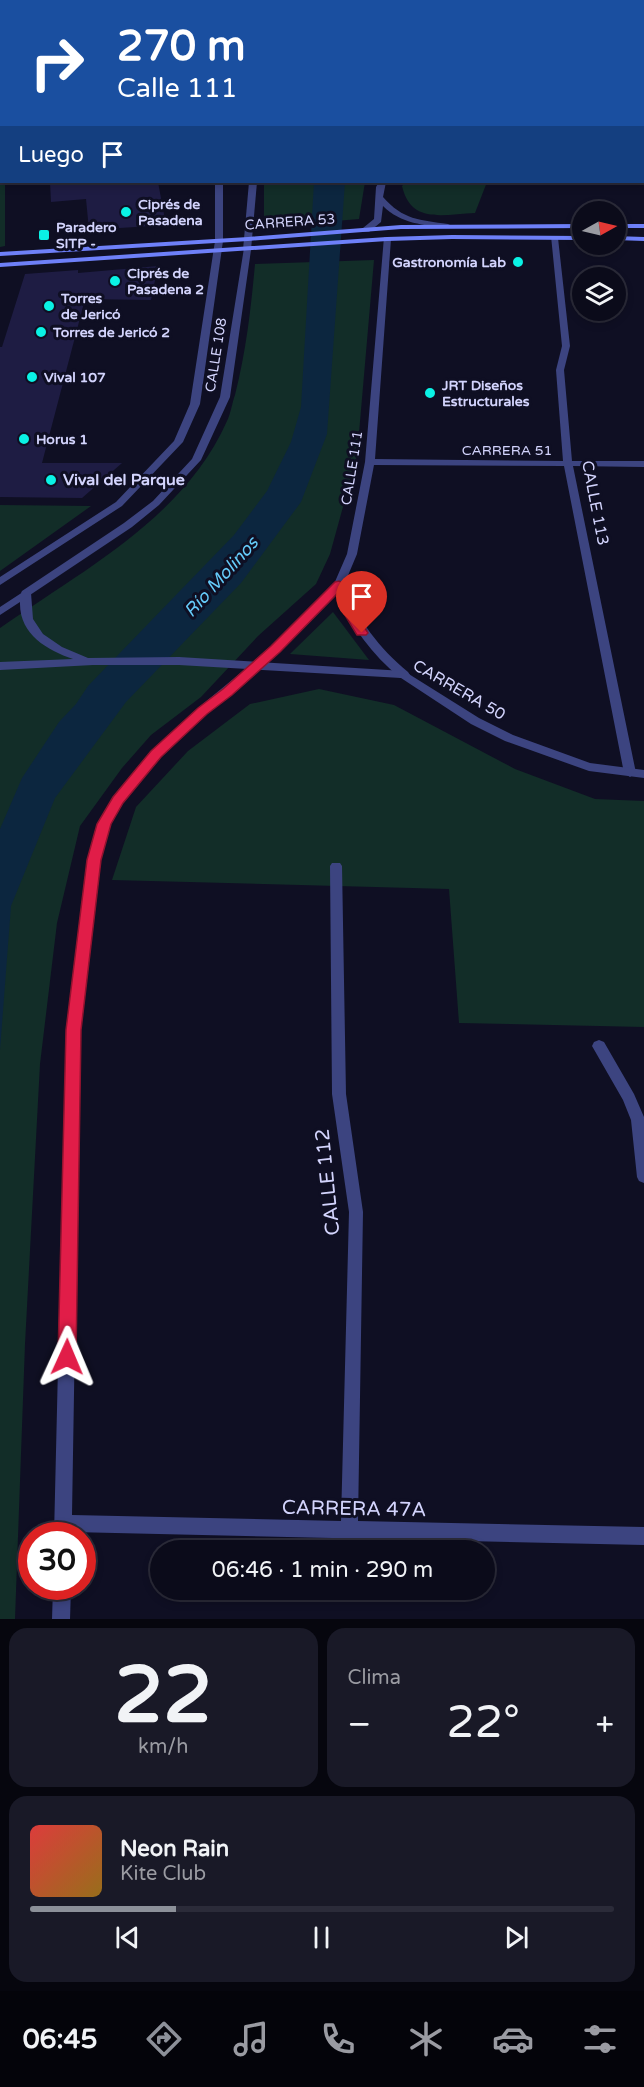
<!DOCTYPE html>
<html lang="es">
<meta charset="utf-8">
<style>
:root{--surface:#0b0b1a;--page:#191927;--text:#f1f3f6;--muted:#9a9ba2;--line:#2b2b39;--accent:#8c9099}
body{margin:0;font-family:"Varela Round",sans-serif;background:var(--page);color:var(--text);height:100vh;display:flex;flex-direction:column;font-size:22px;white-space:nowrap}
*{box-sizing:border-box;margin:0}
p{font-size:20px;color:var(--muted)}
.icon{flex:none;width:33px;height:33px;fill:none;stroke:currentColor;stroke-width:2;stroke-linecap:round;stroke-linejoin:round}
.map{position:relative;height:1619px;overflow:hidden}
.panel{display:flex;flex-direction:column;gap:9px;padding:9px;background:#06060e;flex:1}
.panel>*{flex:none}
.guide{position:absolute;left:0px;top:0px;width:645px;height:183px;box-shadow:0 3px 9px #0003,0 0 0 2px var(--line);background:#1a4fa0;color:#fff;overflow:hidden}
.needle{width:39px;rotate:82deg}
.buttons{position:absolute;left:572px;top:201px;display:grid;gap:12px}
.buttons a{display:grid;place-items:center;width:54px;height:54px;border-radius:50%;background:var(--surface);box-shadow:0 3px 9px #0003,0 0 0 2px var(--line);font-size:30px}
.speed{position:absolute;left:18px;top:1522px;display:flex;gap:12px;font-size:30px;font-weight:700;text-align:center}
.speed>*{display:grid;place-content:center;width:78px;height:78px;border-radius:50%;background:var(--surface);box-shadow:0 3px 9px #0003,0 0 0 2px var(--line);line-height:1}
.speed .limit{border:9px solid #d22;background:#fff;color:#111}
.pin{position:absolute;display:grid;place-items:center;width:51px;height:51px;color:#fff;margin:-62px -26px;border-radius:50% 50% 50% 0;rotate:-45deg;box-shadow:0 0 6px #0007}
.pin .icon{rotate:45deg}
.me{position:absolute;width:66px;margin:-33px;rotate:1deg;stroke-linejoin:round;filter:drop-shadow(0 0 4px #0008)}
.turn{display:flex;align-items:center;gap:21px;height:126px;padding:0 18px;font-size:27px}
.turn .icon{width:78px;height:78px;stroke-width:2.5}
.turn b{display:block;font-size:42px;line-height:51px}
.then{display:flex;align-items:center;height:57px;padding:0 18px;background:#0003;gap:12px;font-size:22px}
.big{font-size:45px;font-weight:600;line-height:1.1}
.panel .card{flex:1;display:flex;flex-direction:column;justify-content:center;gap:9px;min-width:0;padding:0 21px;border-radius:18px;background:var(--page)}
.panel .dial{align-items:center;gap:0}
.dial b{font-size:78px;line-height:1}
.song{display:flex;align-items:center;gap:18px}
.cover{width:72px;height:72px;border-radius:9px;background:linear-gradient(135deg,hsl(0 70% 55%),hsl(40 70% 35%))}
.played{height:6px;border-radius:3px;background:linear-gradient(90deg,var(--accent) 25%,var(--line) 25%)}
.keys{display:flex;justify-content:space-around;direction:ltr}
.heat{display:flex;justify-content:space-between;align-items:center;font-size:33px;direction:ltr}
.panel .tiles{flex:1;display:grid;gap:9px;grid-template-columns:1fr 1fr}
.card:last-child{grid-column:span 2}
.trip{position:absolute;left:150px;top:1540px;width:345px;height:60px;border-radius:30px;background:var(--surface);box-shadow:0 3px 9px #0003,0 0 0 2px var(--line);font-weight:600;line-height:60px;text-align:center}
.tab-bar{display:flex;height:96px;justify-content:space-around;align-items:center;background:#04040a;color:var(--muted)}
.tab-bar .icon{width:42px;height:42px}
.tab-bar .on{color:var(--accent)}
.tab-bar b{font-size:27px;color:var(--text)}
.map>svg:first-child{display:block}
</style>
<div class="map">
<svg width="644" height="1619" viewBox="0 0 644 1619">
<rect width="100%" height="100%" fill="#0f0f23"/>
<g fill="#122d28">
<polygon points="0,0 52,1 2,2 2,182 5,182 5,246 0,247"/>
<polygon points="264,182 365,182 359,219 264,227"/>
<path d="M406,182h81l-12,31c-31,1 -64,12 -73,-27z"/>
<path d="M374,260l-17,196 -27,98 -14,30 -58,52 -57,61 -50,38 -29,33 -42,58 -23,97 -17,141 -15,280 -10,275h-15v-991c83,-58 184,-110 227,-207 4,-8 5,-18 8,-26 11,-43 16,-87 20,-131z"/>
<polygon points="0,505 91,506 0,571"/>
<polygon points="333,612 369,660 290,654"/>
<polygon points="319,689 394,705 515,769 595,799 644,801 644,1027 459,1023 449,889 112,880 136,807 188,751 250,704"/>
</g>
<polygon fill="#0c263f" points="314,182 345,182 327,434 301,502 241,583 126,702 55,798 11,906 0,1050 0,829 22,778 59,722 76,704 88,686 234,535 267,491 291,442 301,407"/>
<g fill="#1e1c43">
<polygon points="50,182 158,182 166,225 89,230 86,199 51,202"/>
<polygon points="158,266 151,300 85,299 42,463 122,463 82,498 0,497 0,347 2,347 25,274 78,270 78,273"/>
</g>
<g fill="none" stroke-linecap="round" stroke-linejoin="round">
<g fill="#3c4480" fill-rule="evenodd">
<polygon points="67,0 78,2 68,2"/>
<rect x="0" y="165" width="2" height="4"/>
<path d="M551,236l7,2 12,108 -6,24 8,91h72v6l-71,-1 63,307 -6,4 -6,-4 -60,-307 -190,-1 -17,89 -13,31c15,36 34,62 64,87l2,3 -2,3h-8c-28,-24 -49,-51 -63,-85l-57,58 -74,63 -46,43 -38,46 -12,21 -10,36 -20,170 -8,485 269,6 8,-309 -17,-118 -2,-228 2,-3h8l2,3 4,228 17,118 -5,309 286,6v18l-572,-13v4h-18l12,-506 22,-170 10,-36 14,-24 40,-49 46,-43 74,-61 62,-63 13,-30 18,-92 19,-225 7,2 -16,220 188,2 -7,-91 6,-24z"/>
<polygon points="244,248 251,250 230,397 201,460 159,505 132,527 30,595 22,595 21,593 22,591 124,523 153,501 192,459 220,397"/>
<polygon points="599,1040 604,1042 634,1094 644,1117 644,1183 639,1181 637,1177 631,1120 623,1100 592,1046 594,1042"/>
<polygon points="53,1587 71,1587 70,1619 52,1619"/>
</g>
<g fill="#3c4480" fill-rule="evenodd">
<polygon points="347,0 354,0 345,2"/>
<polygon points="215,182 223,182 223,241 200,404 183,442 122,506 0,585 0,577 116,502 174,441 190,404 215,241"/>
<polygon points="249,182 257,182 251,250 247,252 243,250"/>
<path d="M379,182h7l-3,15c20,23 37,23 65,27l4,2 -4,2c-24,-3 -47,-4 -65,-22l-2,16 -12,10h-6v-4l11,-9 2,-32z"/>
<path d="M26,590l5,3 2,26 10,15 19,13 26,11 91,-1 225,14 75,47 34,17 77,28 54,7v8l-55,-7 -84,-30 -34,-17 -70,-46 -222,-13h-86l-93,5v-8l73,-3c-26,-9 -54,-25 -53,-57l-20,13v-8z"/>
</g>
<g fill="#6e80f9" fill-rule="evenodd">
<polygon points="582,224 582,228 401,229 248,241 0,256 0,252 248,237 401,225"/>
<rect x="615" y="224" width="29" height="4"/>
<polygon points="452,235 582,236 582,240 452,239 387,241 0,267 0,263 387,237"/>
<polygon points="615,236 644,237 644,241 615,240"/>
</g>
</g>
<polygon fill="#e11d48" stroke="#92132f" stroke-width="1.5" points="339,581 345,585 355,612 368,633 366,635 357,635 343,612 337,594 280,652 232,695 207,714 161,757 123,803 111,824 101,860 81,1030 76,1357 73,1363 67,1366 60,1363 58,1357 66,1030 87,860 97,824 113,797 151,751 198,708 223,689 271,646 335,582"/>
<g fill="#0af2e5" stroke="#0f0f23" stroke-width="2">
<circle cx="126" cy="212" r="6"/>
<rect x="38" y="229" width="12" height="12" rx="3"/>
<circle cx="518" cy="262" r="6"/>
<circle cx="115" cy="281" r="6"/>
<circle cx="49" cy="306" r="6"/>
<circle cx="41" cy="332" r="6"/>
<circle cx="32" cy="377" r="6"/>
<circle cx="430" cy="393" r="6"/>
<circle cx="24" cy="439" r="6"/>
<circle cx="51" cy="480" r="6"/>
</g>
<g text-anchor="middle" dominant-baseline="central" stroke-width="6" stroke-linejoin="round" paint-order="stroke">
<g font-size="14" font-weight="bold" fill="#d3d4fd" stroke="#0f0f23" text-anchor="start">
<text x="138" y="204">Ciprés de<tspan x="138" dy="16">Pasadena</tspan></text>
<text x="56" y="227">Paradero<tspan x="56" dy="16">SITP -</tspan></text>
<text x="506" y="262" text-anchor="end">Gastronomía Lab</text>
<text x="127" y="273">Ciprés de<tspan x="127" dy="16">Pasadena 2</tspan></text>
<text x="61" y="298">Torres<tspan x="61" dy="16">de Jericó</tspan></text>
<text x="53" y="332">Torres de Jericó 2</text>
<text x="44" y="377">Vival 107</text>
<text x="442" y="385">JRT Diseños<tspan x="442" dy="16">Estructurales</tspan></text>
<text x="36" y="439">Horus 1</text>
</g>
<g font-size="14" fill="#d3d4fd" stroke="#0f0f23">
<text transform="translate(290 222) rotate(-4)">CARRERA 53</text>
<text transform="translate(216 355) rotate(-81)">CALLE 108</text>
<text x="507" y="450">CARRERA 51</text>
<text transform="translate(352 468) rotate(-81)">CALLE 111</text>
</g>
<g font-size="16" font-weight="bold" fill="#d3d4fd" stroke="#0f0f23" text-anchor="start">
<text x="63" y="480">Vival del Parque</text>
</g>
<g font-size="16" fill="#d3d4fd" stroke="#0f0f23">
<text transform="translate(595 503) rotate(79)">CALLE 113</text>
<text transform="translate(459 690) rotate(30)">CARRERA 50</text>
</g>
<g font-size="18" font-style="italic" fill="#65cbf9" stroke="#0f0f23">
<text transform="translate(221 577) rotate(-48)">Río Molinos</text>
</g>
<g font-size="20" fill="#d3d4fd" stroke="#0f0f23">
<text transform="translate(328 1182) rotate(-96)">CALLE 112</text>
<text transform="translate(354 1509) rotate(1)">CARRERA 47A</text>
</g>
</g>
</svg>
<div class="buttons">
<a><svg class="needle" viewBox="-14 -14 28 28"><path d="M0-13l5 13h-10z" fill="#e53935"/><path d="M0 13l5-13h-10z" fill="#9a9ba2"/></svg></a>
<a><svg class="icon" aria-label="layers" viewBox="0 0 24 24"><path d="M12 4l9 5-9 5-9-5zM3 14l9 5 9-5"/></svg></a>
</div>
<div class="speed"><div class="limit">30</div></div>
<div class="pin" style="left:362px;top:633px;background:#d93025"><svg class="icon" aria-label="arrive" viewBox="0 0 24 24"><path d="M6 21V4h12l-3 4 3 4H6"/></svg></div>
<svg class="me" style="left:67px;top:1357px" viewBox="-20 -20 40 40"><path d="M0-17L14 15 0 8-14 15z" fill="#e11d48" stroke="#fff" stroke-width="4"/></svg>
<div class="trip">06:46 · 1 min · 290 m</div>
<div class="guide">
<div class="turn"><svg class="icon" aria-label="right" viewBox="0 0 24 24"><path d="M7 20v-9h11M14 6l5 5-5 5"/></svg><div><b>270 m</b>Calle 111</div></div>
<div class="then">Luego<svg class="icon" aria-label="arrive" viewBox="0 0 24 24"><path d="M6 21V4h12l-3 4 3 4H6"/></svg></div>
</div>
</div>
<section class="panel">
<div class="tiles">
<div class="card dial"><b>22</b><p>km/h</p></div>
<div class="card"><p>Clima</p>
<div class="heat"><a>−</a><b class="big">22°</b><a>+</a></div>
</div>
<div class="card">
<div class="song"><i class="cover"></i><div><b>Neon Rain</b><p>Kite Club</p></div></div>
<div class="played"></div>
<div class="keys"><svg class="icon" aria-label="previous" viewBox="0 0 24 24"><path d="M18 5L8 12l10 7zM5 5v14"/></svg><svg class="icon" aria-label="pause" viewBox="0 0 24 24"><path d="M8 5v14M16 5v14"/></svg><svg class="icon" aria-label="next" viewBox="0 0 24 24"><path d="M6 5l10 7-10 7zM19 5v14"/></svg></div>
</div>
</div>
</section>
<nav class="tab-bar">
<b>06:45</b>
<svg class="icon on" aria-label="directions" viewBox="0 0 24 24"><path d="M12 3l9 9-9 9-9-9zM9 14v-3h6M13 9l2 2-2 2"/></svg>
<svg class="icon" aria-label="music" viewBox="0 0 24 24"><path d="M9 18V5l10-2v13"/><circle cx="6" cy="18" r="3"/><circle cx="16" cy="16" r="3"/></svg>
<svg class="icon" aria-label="phone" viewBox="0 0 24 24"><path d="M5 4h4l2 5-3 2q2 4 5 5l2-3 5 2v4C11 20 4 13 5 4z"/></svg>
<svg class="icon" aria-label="climate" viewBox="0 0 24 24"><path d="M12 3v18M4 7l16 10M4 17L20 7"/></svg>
<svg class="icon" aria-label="car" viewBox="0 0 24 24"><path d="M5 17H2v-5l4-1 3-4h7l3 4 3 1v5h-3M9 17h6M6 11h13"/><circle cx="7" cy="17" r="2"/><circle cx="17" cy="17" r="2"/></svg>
<svg class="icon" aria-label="filters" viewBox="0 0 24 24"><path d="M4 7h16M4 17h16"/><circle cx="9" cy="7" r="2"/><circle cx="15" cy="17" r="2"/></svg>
</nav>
